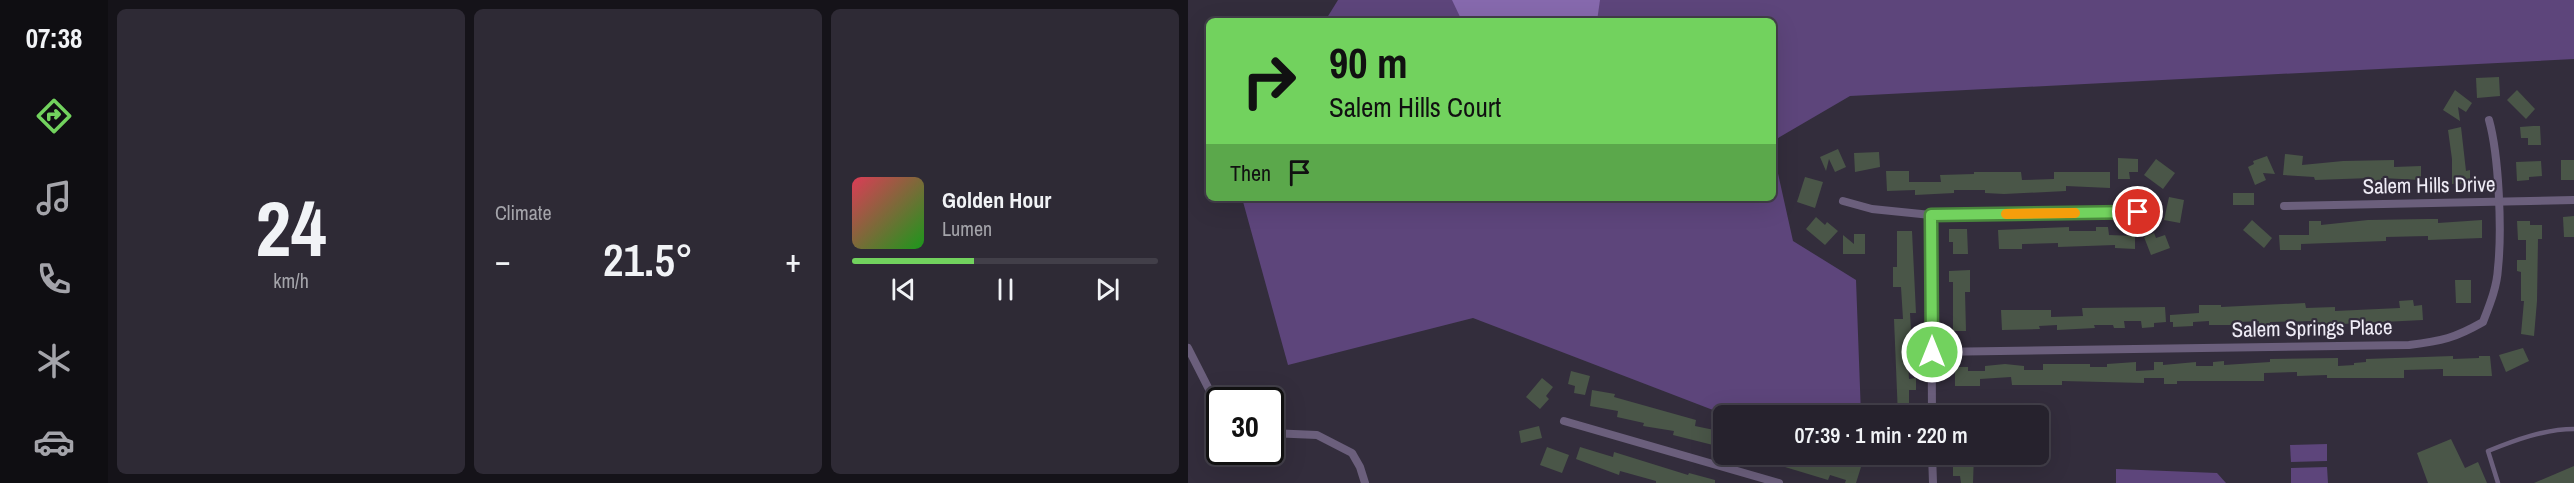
<!DOCTYPE html>
<meta charset="utf-8">
<style>
:root{--surface:#26222d;--page:#2e2a35;--text:#f1f3f6;--muted:#a4a4aa;--line:#423f49;--accent:#72d25e}
body{margin:0;font-family:"Archivo Narrow",sans-serif;background:var(--page);color:var(--text);height:100vh;display:flex;flex-direction:column;font-size:22px;white-space:nowrap}
*{box-sizing:border-box;margin:0}
p{font-size:20px;color:var(--muted)}
.icon{flex:none;width:33px;height:33px;fill:none;stroke:currentColor;stroke-width:2;stroke-linecap:round;stroke-linejoin:round}
.map{position:relative;flex:1;overflow:hidden}
.drawer{display:flex;flex-direction:column;gap:9px;padding:9px;background:#151319;width:1080px}
.drawer>*{flex:none}
.banner{position:absolute;left:18px;top:18px;width:570px;height:183px;border-radius:9px;box-shadow:0 6px 24px #0002,0 0 0 2px var(--line);background:#72d25e;color:#111;overflow:hidden}
.speed{position:absolute;left:18px;top:387px;display:flex;gap:12px;font-size:30px;font-weight:700;text-align:center}
.speed>*{display:grid;place-content:center;width:78px;height:78px;border-radius:50%;background:var(--surface);box-shadow:0 6px 24px #0002,0 0 0 2px var(--line);line-height:1}
.speed .limit{border:3px solid #111;border-radius:9px;background:#fff;color:#111}
.pin{position:absolute;display:grid;place-items:center;width:51px;height:51px;color:#fff;margin:-26px;border:3px solid #fff;border-radius:50%;box-shadow:0 2px 6px #0007}
.me{position:absolute;width:66px;margin:-33px;rotate:0deg;stroke-linejoin:round;filter:drop-shadow(0 0 4px #0008)}
.turn{display:flex;align-items:center;gap:21px;height:126px;padding:0 24px;font-size:27px}
.turn .icon{width:78px;height:78px;stroke-width:2.5}
.turn b{display:block;font-size:42px;line-height:51px}
.then{display:flex;align-items:center;height:57px;padding:0 24px;background:#0003;gap:12px;font-size:22px}
.big{font-size:45px;font-weight:600;line-height:1.1}
.drawer .tile{flex:1;display:flex;flex-direction:column;justify-content:center;gap:9px;min-width:0;padding:0 21px;border-radius:9px;background:var(--page)}
.drawer .dial{align-items:center;gap:0}
.dial b{font-size:78px;line-height:1}
.song{display:flex;align-items:center;gap:18px}
.cover{width:72px;height:72px;border-radius:9px;background:linear-gradient(135deg,hsl(350 70% 55%),hsl(120 70% 35%))}
.played{height:6px;border-radius:3px;background:linear-gradient(90deg,var(--accent) 40%,var(--line) 40%)}
.keys{display:flex;justify-content:space-around;direction:ltr}
.heat{display:flex;justify-content:space-between;align-items:center;font-size:33px;direction:ltr}
.drawer .tiles{flex:1;display:grid;gap:9px;grid-template-columns:repeat(3,1fr)}
.trip{position:absolute;left:525px;top:405px;width:336px;height:60px;border-radius:9px;background:var(--surface);box-shadow:0 6px 24px #0002,0 0 0 2px var(--line);font-weight:600;line-height:60px;text-align:center}
main{display:flex;flex:1;min-height:0}
.menu{display:flex;flex-direction:column;width:108px;justify-content:space-around;align-items:center;background:#0f0e12;color:var(--muted)}
.menu .icon{width:42px;height:42px}
.menu .active{color:var(--accent)}
.menu b{font-size:27px;color:var(--text)}
.map>svg:first-child{display:block}
</style>
<main>
<nav class="menu">
<b>07:38</b>
<svg class="icon active" aria-label="directions" viewBox="0 0 24 24"><path d="M12 3l9 9-9 9-9-9zM9 14v-3h6M13 9l2 2-2 2"/></svg>
<svg class="icon" aria-label="music" viewBox="0 0 24 24"><path d="M9 18V5l10-2v13"/><circle cx="6" cy="18" r="3"/><circle cx="16" cy="16" r="3"/></svg>
<svg class="icon" aria-label="phone" viewBox="0 0 24 24"><path d="M5 4h4l2 5-3 2q2 4 5 5l2-3 5 2v4C11 20 4 13 5 4z"/></svg>
<svg class="icon" aria-label="climate" viewBox="0 0 24 24"><path d="M12 3v18M4 7l16 10M4 17L20 7"/></svg>
<svg class="icon" aria-label="car" viewBox="0 0 24 24"><path d="M5 17H2v-5l4-1 3-4h7l3 4 3 1v5h-3M9 17h6M6 11h13"/><circle cx="7" cy="17" r="2"/><circle cx="17" cy="17" r="2"/></svg>
</nav>
<section class="drawer">
<div class="tiles">
<div class="tile dial"><b>24</b><p>km/h</p></div>
<div class="tile"><p>Climate</p>
<div class="heat"><a>−</a><b class="big">21.5°</b><a>+</a></div>
</div>
<div class="tile">
<div class="song"><i class="cover"></i><div><b>Golden Hour</b><p>Lumen</p></div></div>
<div class="played"></div>
<div class="keys"><svg class="icon" aria-label="previous" viewBox="0 0 24 24"><path d="M18 5L8 12l10 7zM5 5v14"/></svg><svg class="icon" aria-label="pause" viewBox="0 0 24 24"><path d="M8 5v14M16 5v14"/></svg><svg class="icon" aria-label="next" viewBox="0 0 24 24"><path d="M6 5l10 7-10 7zM19 5v14"/></svg></div>
</div>
</div>
</section>
<div class="map">
<svg width="1386" height="483" viewBox="0 0 1386 483">
<rect width="100%" height="100%" fill="#332d3c"/>
<g fill="#5d457b">
<polygon points="150,0 1386,0 1386,59 662,96 585,141 585,21 137,21"/>
<polygon points="585,151 605,241 668,280 673,415 538,415 285,318 100,365 54,198 585,198"/>
<polygon points="1139,444 1139,461 1103,462 1102,445"/>
<polygon points="1139,467 1140,483 1103,483 1103,468"/>
<polygon points="928,469 1029,473 1038,483 928,483"/>
</g>
<polygon fill="#8669ad" points="264,0 412,0 409,21 274,21"/>
<g fill="#4a5648">
<polygon points="1311,77 1312,96 1289,98 1288,78"/>
<polygon points="1267,90 1284,103 1278,112 1270,107 1272,121 1255,110"/>
<polygon points="1329,90 1347,109 1338,119 1319,100"/>
<polygon points="1345,126 1352,126 1353,145 1340,145 1340,138 1333,138 1332,127"/>
<polygon points="1273,127 1278,171 1282,170 1282,183 1264,184 1264,159 1260,130"/>
<polygon points="650,149 658,167 647,172 641,159 638,171 632,157"/>
<polygon points="691,152 692,167 667,172 666,153"/>
<polygon points="1097,154 1115,156 1114,165 1155,161 1206,160 1206,167 1233,166 1233,180 1193,178 1193,182 1183,182 1183,178 1127,180 1126,177 1095,175"/>
<polygon points="1079,156 1087,174 1075,173 1078,180 1067,185 1060,167 1066,164 1065,161"/>
<polygon points="930,158 950,159 950,172 941,172 942,179 930,179"/>
<polygon points="968,159 987,173 975,189 956,175"/>
<rect x="1373" y="160" width="13" height="20"/>
<polygon points="1353,161 1354,176 1341,177 1341,180 1329,181 1328,162"/>
<polygon points="698,171 721,171 721,182 753,182 752,175 786,174 786,172 833,172 834,180 866,179 866,172 922,172 922,188 878,186 878,191 816,194 797,193 797,190 766,190 766,193 727,195 727,190 699,191"/>
<polygon points="617,177 635,182 627,208 609,202"/>
<rect x="1045" y="193" width="21" height="12"/>
<polygon points="981,197 996,200 992,223 976,220"/>
<polygon points="1386,216 1386,237 1376,237 1375,217"/>
<polygon points="628,217 637,225 639,222 650,231 637,245 618,229"/>
<polygon points="1239,219 1250,219 1250,223 1294,220 1294,238 1240,240 1240,236 1198,237 1198,241 1113,244 1113,250 1092,250 1091,235 1121,235 1121,221 1133,221 1133,225 1180,220"/>
<polygon points="1064,220 1084,238 1076,248 1055,230"/>
<polygon points="1329,221 1342,221 1342,225 1354,225 1354,239 1350,239 1349,301 1346,336 1333,334 1336,301 1333,301 1333,272 1329,271 1329,260 1338,260 1338,240 1330,240"/>
<polygon points="881,227 881,231 908,231 908,227 920,227 921,235 947,236 947,249 927,248 927,245 870,247 870,243 834,244 834,249 811,249 810,230"/>
<polygon points="761,229 779,229 780,254 765,254 765,242 761,242"/>
<polygon points="709,231 724,231 728,313 722,313 723,330 726,330 727,360 720,360 721,379 728,378 728,390 721,390 721,406 727,406 727,416 710,416 706,319 715,319 713,287 705,287 705,267 709,267"/>
<polygon points="966,233 968,238 977,235 982,248 963,255 956,237"/>
<polygon points="666,234 677,234 677,254 655,254 655,235 666,244"/>
<polygon points="782,270 782,292 777,292 778,331 765,331 765,282 761,282 761,271"/>
<polygon points="1267,280 1283,280 1283,303 1268,303"/>
<polygon points="1225,300 1226,306 1234,305 1235,320 1154,324 1125,324 1125,321 1082,322 1082,325 1071,325 1071,321 1052,322 1052,325 1021,325 1021,321 1005,322 1005,326 985,327 985,322 982,322 982,315 1011,313 1011,305 1033,305 1033,307 1117,303 1118,308 1147,307 1147,311 1212,308 1211,301"/>
<polygon points="977,307 978,322 966,323 966,327 954,328 953,321 936,321 937,328 926,328 925,325 906,325 907,328 869,330 869,325 851,326 852,329 814,330 813,310 863,310 863,317 895,316 894,308"/>
<polygon points="1335,348 1341,361 1318,372 1311,355"/>
<polygon points="1265,356 1265,359 1291,358 1291,356 1302,356 1304,376 1255,376 1255,369 1216,370 1216,378 1139,378 1139,375 1109,376 1109,372 1076,373 1076,381 989,381 989,384 976,384 976,378 956,378 956,383 874,381 874,385 824,385 823,377 792,379 792,386 767,386 767,367 780,367 780,371 797,371 797,366 817,364 836,366 836,370 855,370 855,364 902,364 902,367 919,367 919,364 948,362 948,371 966,370 966,362 975,362 975,365 1008,362 1008,366 1025,366 1025,362 1036,361 1036,365 1082,362 1082,359 1150,358 1150,366 1166,365 1166,363 1178,362 1178,359"/>
<polygon points="383,371 402,376 397,395 386,393 387,386 380,384"/>
<polygon points="354,378 365,387 358,396 361,399 352,409 338,397"/>
<polygon points="404,390 427,394 426,397 508,420 507,426 536,432 533,447 485,435 486,431 455,426 456,423 429,417 430,411 402,406"/>
<polygon points="351,426 354,438 333,443 331,431"/>
<polygon points="1263,439 1277,468 1290,462 1299,483 1240,483 1229,453"/>
<polygon points="359,447 381,455 374,473 352,465"/>
<polygon points="392,447 425,457 426,452 500,475 501,473 527,480 527,483 468,483 468,481 432,471 431,475 388,459"/>
<polygon points="571,454 616,454 651,464 652,461 673,467 668,483 657,483 658,480 642,475 640,480 597,467 597,464 571,458"/>
<polygon points="786,454 785,483 773,483 772,476 765,476 765,465 769,465 769,455"/>
<polygon points="1386,466 1386,483 1346,483"/>
</g>
<g fill="none" stroke-linecap="round" stroke-linejoin="round">
<path stroke="#6b5f7c" stroke-width="4.5" d="M1310,483l-10,-32c27,-11 57,-22 86,-22"/>
<g stroke="#6b5f7c" stroke-width="8">
<polyline points="655,201 684,209 743,215 950,212"/>
<polyline points="1096,206 1386,200"/>
<polyline points="743,215 744,416"/>
<polyline points="0,348 32,411"/>
<path d="M744,352l477,-7c33,-4 46,-7 74,-23 7,-18 14,-35 15,-54 4,-38 1,-112 -9,-148"/>
<polyline points="376,421 591,483"/>
<polyline points="82,433 129,435 164,453 172,467 177,483"/>
<polyline points="744,454 745,483"/>
</g>
</g>
<g fill="none" stroke-linecap="round" stroke-linejoin="round">
<defs>
<polyline id="route" points="744,352 743,215 950,212"/>
</defs>
<use href="#route" stroke="#4a883d" stroke-width="15"/>
<use href="#route" stroke="#72d25e" stroke-width="10"/>
<polyline stroke="#f59e0b" stroke-width="10" points="818,214 887,213"/>
</g>
<g text-anchor="middle" dominant-baseline="central" stroke-width="4.5" stroke-linejoin="round" paint-order="stroke">
<g font-size="21" fill="#efecf6" stroke="#332d3c">
<text transform="translate(1241 185) rotate(-1)">Salem Hills Drive</text>
<text transform="translate(1124 328) rotate(-1)">Salem Springs Place</text>
</g>
</g>
</svg>
<div class="speed"><div class="limit">30</div></div>
<div class="pin" style="left:950px;top:212px;background:#d93025"><svg class="icon" aria-label="arrive" viewBox="0 0 24 24"><path d="M6 21V4h12l-3 4 3 4H6"/></svg></div>
<svg class="me" style="left:744px;top:352px" viewBox="-20 -20 40 40"><circle r="17" fill="#72d25e" stroke="#fff" stroke-width="3"/><path d="M0-11L8 9 0 5-8 9z" fill="#fff"/></svg>
<div class="trip">07:39 · 1 min · 220 m</div>
<div class="banner">
<div class="turn"><svg class="icon" aria-label="right" viewBox="0 0 24 24"><path d="M7 20v-9h11M14 6l5 5-5 5"/></svg><div><b>90 m</b>Salem Hills Court</div></div>
<div class="then">Then<svg class="icon" aria-label="arrive" viewBox="0 0 24 24"><path d="M6 21V4h12l-3 4 3 4H6"/></svg></div>
</div>
</div>
</main>
